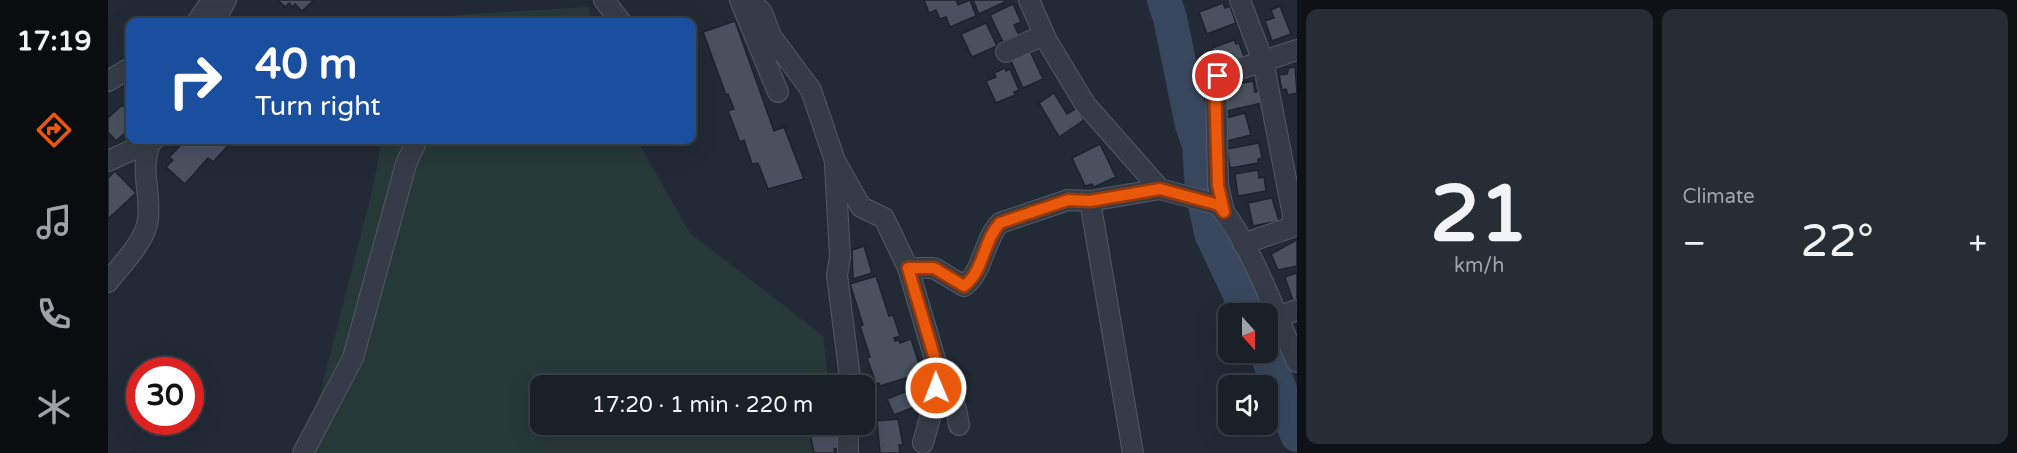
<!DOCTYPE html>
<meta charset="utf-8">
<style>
:root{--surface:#1a2028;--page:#272d34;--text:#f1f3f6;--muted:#9fa3a8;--line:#383e45;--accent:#ea580c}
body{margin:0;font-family:"Varela Round",sans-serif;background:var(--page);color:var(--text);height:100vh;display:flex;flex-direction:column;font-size:22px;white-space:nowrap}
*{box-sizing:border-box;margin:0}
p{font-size:20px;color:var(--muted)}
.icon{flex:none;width:33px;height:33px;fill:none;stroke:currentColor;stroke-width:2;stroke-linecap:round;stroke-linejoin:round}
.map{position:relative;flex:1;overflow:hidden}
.details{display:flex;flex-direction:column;gap:9px;padding:9px;background:#0e1216;width:720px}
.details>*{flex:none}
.banner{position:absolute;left:18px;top:18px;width:570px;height:126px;border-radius:12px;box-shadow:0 6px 24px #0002,0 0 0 2px var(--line);background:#1a4fa0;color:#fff;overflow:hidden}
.needle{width:39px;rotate:159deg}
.buttons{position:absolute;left:1110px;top:303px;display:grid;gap:12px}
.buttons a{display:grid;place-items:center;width:60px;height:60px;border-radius:12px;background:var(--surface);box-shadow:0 6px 24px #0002,0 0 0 2px var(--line);font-size:30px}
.speed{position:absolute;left:18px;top:357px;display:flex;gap:12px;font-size:30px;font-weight:700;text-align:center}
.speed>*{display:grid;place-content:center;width:78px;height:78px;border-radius:50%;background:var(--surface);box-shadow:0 6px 24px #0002,0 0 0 2px var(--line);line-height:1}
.speed .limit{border:9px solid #d22;background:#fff;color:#111}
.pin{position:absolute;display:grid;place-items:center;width:51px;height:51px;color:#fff;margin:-26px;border:3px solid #fff;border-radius:50%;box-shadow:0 2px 6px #0007}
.me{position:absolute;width:66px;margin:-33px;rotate:359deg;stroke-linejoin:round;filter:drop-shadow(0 0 4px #0008)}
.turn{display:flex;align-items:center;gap:21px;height:126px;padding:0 30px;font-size:27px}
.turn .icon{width:78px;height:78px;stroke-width:2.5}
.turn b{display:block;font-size:42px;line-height:51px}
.big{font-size:45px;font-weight:600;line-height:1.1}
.details .widget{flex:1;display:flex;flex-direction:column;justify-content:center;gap:9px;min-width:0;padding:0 21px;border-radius:12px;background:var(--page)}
.details .dial{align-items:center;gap:0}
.dial b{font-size:78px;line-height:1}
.heat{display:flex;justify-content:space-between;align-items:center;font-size:33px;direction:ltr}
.details .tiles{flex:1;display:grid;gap:9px;grid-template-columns:repeat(2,1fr)}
.trip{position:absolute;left:422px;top:375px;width:345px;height:60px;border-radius:12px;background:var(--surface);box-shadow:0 6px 24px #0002,0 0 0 2px var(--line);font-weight:600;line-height:60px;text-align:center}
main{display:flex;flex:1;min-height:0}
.tabs{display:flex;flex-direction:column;width:108px;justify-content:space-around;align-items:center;background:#0a0d10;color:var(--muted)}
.tabs .icon{width:42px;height:42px}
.tabs .selected{color:var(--accent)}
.tabs b{font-size:27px;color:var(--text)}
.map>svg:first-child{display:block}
</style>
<main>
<nav class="tabs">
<b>17:19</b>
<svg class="icon selected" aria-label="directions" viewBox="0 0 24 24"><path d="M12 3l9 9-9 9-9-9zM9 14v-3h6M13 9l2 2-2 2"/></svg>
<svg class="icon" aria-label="music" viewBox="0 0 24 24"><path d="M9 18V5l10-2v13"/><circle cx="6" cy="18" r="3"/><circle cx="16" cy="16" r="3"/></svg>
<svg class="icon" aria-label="phone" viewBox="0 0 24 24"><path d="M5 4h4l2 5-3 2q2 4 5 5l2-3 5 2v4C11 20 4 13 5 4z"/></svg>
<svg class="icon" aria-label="climate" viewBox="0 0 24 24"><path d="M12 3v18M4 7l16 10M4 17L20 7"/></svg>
</nav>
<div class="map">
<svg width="1189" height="453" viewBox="0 0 1189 453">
<rect width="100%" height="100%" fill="#222a36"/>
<g fill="#273839">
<polygon points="480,7 485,22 340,22 348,15"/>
<polygon points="274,140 529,140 582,233 715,336 721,385 432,386 432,424 716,425 706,453 200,453 205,421 265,187"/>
</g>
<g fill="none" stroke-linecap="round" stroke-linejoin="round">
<g stroke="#39475e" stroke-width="34">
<polyline points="1056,0 1062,18 1084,125 1091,144 1094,191 1103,233 1141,314"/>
<polyline points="1158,352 1189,435"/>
</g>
</g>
<g fill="#49515f" stroke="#1d232d" stroke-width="1.5">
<polygon points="170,0 206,0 194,11 187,4 185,7 181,3 177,7"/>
<polygon points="816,0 848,0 850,5 862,0 868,16 842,27 838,17 832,19 828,10 821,13"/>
<polygon points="865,0 896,0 897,2 871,14"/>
<polygon points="1115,3 1117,8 1122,6 1128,23 1099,34 1091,12"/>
<polygon points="905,4 913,22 906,25 911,35 895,42 882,15"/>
<polygon points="1172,6 1183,34 1164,41 1157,21 1166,18 1163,10"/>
<polygon points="627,21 666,131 676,127 696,179 660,189 650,163 644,164 636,140 632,142 620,111 626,109 620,94 618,95 595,32"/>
<polygon points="878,23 889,46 864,57 853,34"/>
<polygon points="1126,40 1128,44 1131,43 1136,57 1111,68 1104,48"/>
<polygon points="921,49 935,79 915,88 903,61"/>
<polygon points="1187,67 1189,93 1180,95 1178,89 1174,90 1171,75 1179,74 1181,68"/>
<polygon points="897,68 898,71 902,69 911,90 906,92 907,95 888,103 878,81 888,77 886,73"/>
<polygon points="1145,81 1147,92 1152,91 1154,103 1114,112 1113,92 1126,89 1125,85"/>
<polygon points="946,93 959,114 969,108 976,120 951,137 931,103"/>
<polygon points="14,105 22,114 22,128 8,141 0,132 0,118"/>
<polygon points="1137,113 1143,135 1119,141 1114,119"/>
<polygon points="78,140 125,140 105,162 100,158 77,184 58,167 65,160 61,157"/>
<polygon points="1151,143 1154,158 1150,159 1150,163 1122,168 1119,149"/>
<polygon points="992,144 1008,177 986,187 984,184 977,186 964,158"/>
<polygon points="1150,170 1151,178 1156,177 1158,191 1130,196 1127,174"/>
<polygon points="7,171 28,193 0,219 0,178"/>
<polygon points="1164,198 1171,221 1145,226 1140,203"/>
<polygon points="1189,240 1189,266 1170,270 1163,254"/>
<polygon points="756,246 764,273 745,279 744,250"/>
<polygon points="1189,273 1189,299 1185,301 1177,277"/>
<polygon points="768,276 781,316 785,315 792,336 786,338 787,341 791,340 792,343 803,339 814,373 772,386 771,383 768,384 759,358 762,357 752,326 755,325 742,284"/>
<polygon points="809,387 816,403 786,415 779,399"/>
<polygon points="790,419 795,445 791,445 792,453 772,453 769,421"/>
<polygon points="700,424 729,424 734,447 726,449 727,453 706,453"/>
</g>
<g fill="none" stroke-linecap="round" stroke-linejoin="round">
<defs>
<g id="minor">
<polyline points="496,0 513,22"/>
<polyline points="632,0 670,92"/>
<polyline points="641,0 654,12 663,36 703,90 727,161 753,207 776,218 800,268 830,369 825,407 815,443"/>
<path d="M921,0l18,41 38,63 75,85 59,16c35,45 55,106 78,157"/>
<polyline points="1132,0 1155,61 1185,215 1184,227 1135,244"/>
<polyline points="89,22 104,0"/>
<polyline points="106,22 118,0"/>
<polyline points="898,52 936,35"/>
<polyline points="0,81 22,68"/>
<polyline points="0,161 46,140"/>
<polyline points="727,165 732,257 729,275 743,386"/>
<polyline points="982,201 1025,453"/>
<polyline points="1116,212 1110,185 1108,82 1110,76 1189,50"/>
<path d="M800,268h26l30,18c20,-15 19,-45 36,-63l68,-23 22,1 70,-12"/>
<path d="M0,282c13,-17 38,-41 40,-63 3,-31 -9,-48 3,-79"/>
<polyline points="1169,317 1189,310"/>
<polyline points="830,369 848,409 851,425"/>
<polyline points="195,453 245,358 298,164 309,140"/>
<polyline points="740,453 740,424"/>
</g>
</defs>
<use href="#minor" stroke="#535964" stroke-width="22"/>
<use href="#minor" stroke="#363c47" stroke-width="20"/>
</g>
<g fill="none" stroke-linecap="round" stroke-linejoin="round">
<defs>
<path id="route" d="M828,388l2,-19 -30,-101h26l30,18c20,-15 19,-45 36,-63l68,-23 22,1 70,-12 59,16 5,7 -6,-27 -3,-103 3,-6"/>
</defs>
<use href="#route" stroke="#983908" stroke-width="15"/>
<use href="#route" stroke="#ea580c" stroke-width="10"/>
</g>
</svg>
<div class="buttons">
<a><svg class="needle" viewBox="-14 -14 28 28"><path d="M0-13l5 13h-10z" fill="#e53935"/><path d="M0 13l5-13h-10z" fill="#9fa3a8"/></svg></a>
<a><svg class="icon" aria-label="sound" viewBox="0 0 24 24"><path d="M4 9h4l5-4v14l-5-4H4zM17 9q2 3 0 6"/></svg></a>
</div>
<div class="speed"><div class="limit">30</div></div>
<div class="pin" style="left:1110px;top:76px;background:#d93025"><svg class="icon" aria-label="arrive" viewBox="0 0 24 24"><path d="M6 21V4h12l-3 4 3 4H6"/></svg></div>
<svg class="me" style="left:828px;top:388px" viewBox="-20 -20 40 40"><circle r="17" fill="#ea580c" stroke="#fff" stroke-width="3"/><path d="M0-11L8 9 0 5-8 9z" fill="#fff"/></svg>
<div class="trip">17:20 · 1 min · 220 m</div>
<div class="banner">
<div class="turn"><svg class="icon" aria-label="right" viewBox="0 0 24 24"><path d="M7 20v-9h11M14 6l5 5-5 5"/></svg><div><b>40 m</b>Turn right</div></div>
</div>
</div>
<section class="details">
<div class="tiles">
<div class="widget dial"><b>21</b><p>km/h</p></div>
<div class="widget"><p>Climate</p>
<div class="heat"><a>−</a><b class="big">22°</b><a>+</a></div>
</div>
</div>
</section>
</main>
